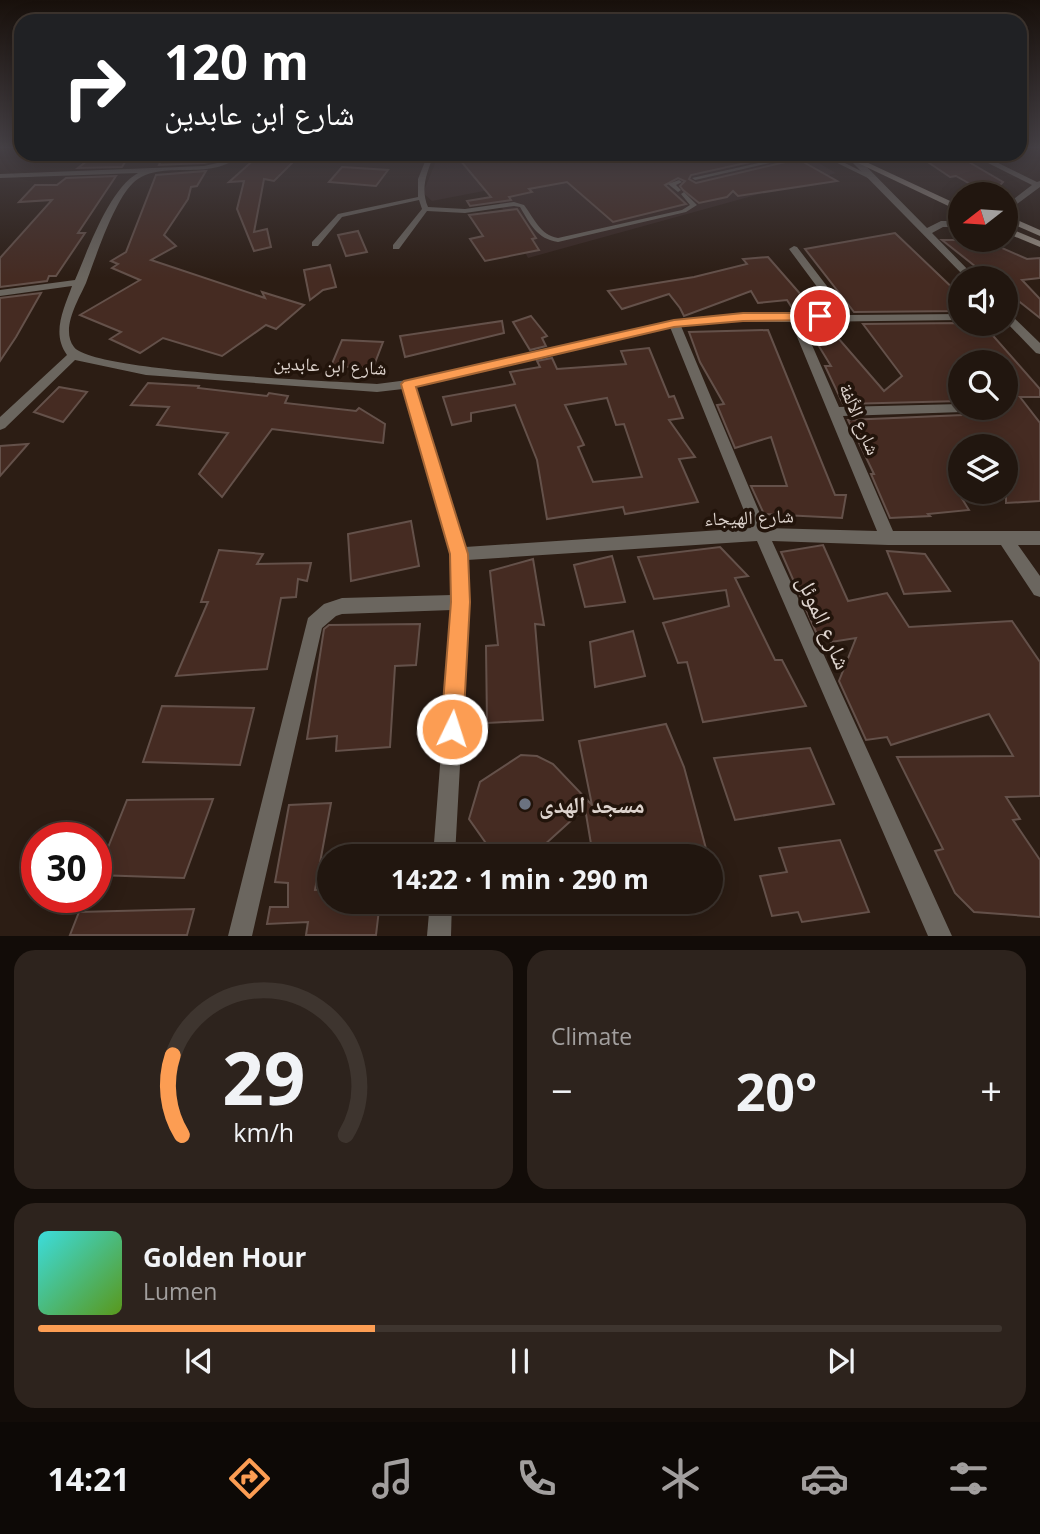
<!DOCTYPE html>
<meta charset="utf-8">
<style>
:root{--surface:#21160f;--page:#2d231d;--text:#f1f3f6;--muted:#a29f9e;--line:#3e352f;--accent:#fc9d53}
body{margin:0;font-family:"Open Sans","Noto Naskh Arabic",sans-serif;background:var(--page);color:var(--text);height:100vh;display:flex;flex-direction:column;font-size:26px;white-space:nowrap}
*{box-sizing:border-box;margin:0}
p{font-size:23px;color:var(--muted)}
.icon{flex:none;width:38px;height:38px;fill:none;stroke:currentColor;stroke-width:2;stroke-linecap:round;stroke-linejoin:round}
.map{position:relative;height:936px;overflow:hidden}
.details{display:flex;flex-direction:column;gap:14px;padding:14px;background:#120c08;flex:1}
.details>*{flex:none}
.guide{position:absolute;left:14px;top:14px;width:1013px;height:147px;border-radius:21px;box-shadow:0 4px 18px #0003,0 0 0 2px var(--line);background:#202124;color:#fff;overflow:hidden}
.needle{width:46px;rotate:253deg}
.controls{position:absolute;left:948px;top:182px;display:grid;gap:14px}
.controls a{display:grid;place-items:center;width:70px;height:70px;border-radius:50%;background:var(--surface);box-shadow:0 4px 18px #0003,0 0 0 2px var(--line);font-size:35px}
.speed{position:absolute;left:21px;top:822px;display:flex;gap:14px;font-size:35px;font-weight:700;text-align:center}
.speed>*{display:grid;place-content:center;width:91px;height:91px;border-radius:50%;background:var(--surface);box-shadow:0 4px 18px #0003,0 0 0 2px var(--line);line-height:1}
.speed .limit{border:10px solid #d22;background:#fff;color:#111}
.pin{position:absolute;display:grid;place-items:center;width:60px;height:60px;color:#fff;margin:-30px;border:4px solid #fff;border-radius:50%;box-shadow:0 2px 7px #0007}
.me{position:absolute;width:77px;margin:-38px;rotate:4deg;stroke-linejoin:round;filter:drop-shadow(0 0 5px #0008)}
.turn{display:flex;align-items:center;gap:24px;height:147px;padding:0 35px;font-size:32px}
.turn .icon{width:91px;height:91px;stroke-width:2.5}
.turn b{display:block;font-size:49px;line-height:60px}
.big{font-size:52px;font-weight:700;line-height:1.1}
.details .card{flex:1;display:flex;flex-direction:column;justify-content:center;gap:10px;min-width:0;padding:0 24px;border-radius:21px;background:var(--page)}
.details .dial{align-items:center;gap:0}
.dial svg{height:182px;overflow:visible;fill:none;stroke:var(--line);stroke-width:7;stroke-linecap:round;text-anchor:middle}
.dial text{fill:var(--text);stroke:none}
.song{display:flex;align-items:center;gap:21px}
.cover{width:84px;height:84px;border-radius:10px;background:linear-gradient(135deg,hsl(180 70% 55%),hsl(90 70% 35%))}
.played{height:7px;border-radius:4px;background:linear-gradient(90deg,var(--accent) 35%,var(--line) 35%)}
.keys{display:flex;justify-content:space-around;direction:ltr}
.heat{display:flex;justify-content:space-between;align-items:center;font-size:38px;direction:ltr}
.details .tiles{flex:1;display:grid;gap:14px;grid-template-columns:1fr 1fr}
.card:last-child{grid-column:span 2}
.trip{position:absolute;left:317px;top:844px;width:406px;height:70px;border-radius:35px;background:var(--surface);box-shadow:0 4px 18px #0003,0 0 0 2px var(--line);font-weight:700;line-height:70px;text-align:center}
.dock{display:flex;height:112px;justify-content:space-around;align-items:center;background:#0d0906;color:var(--muted)}
.dock .icon{width:49px;height:49px}
.dock .active{color:var(--accent)}
.dock b{font-size:32px;color:var(--text)}
.map>svg:first-child{display:block}
</style>
<div class="map">
<svg width="1040" height="936" viewBox="0 0 1040 936">
<rect width="100%" height="100%" fill="#2c1d14"/>
<polygon fill="#382722" points="439,154 803,154 836,173 528,258 500,204 489,190 432,201 423,193"/>
<g fill="#452b22" stroke="#64514a" stroke-width="2" fill-rule="evenodd">
<polygon points="96,154 130,154 122,167 78,168"/>
<polygon points="164,154 218,154 213,161 204,163 159,165"/>
<polygon points="455,154 786,154 691,175 689,179 696,183 798,159 837,181 738,196 733,191 727,197 699,203 683,190 680,186 685,181 678,178 665,185 686,204 613,222 567,182 529,189 532,192 509,197 511,200 470,206 467,201 491,197"/>
<polygon points="916,154 955,154 1003,182 992,194 988,194 956,176 950,177"/>
<polygon points="257,157 295,160 274,181 264,179 254,232 267,229 271,247 254,251 237,209 244,181 229,182"/>
<polygon points="342,167 388,170 376,186 329,182"/>
<polygon points="206,171 197,186 191,187 188,199 164,235 176,246 151,260 265,298 262,292 304,305 276,329 266,325 222,356 163,338 140,353 110,339 121,332 80,315 140,280 112,268 118,264 111,261 126,252 156,175"/>
<polygon points="116,176 78,233 85,233 56,276 49,276 47,281 0,287 0,258 52,200 19,202 35,185 57,185 66,178"/>
<polygon points="517,209 536,238 532,239 539,250 485,261 470,239 483,236 469,215"/>
<polygon points="358,231 367,252 346,256 338,235"/>
<polygon points="895,233 961,296 961,311 854,312 805,249"/>
<polygon points="942,240 984,240 1027,259 1040,258 1040,278 1022,280 1040,299 1040,318 1006,291 1006,278 990,278"/>
<polygon points="768,257 816,312 794,311 787,300 758,303 751,291 684,316 680,308 669,294 622,309 608,291 694,277 747,264 743,259"/>
<polygon points="330,265 336,287 323,290 310,300 304,270"/>
<polygon points="41,293 16,337 0,361 0,298"/>
<polygon points="531,316 547,336 542,338 546,346 530,350 513,322"/>
<polygon points="502,321 504,333 405,357 400,336"/>
<polygon points="961,323 961,329 988,330 1040,389 1040,397 1020,397 1040,423 1040,501 1006,503 1006,445 961,446 961,497 969,510 928,514 930,516 890,518 871,474 874,474 848,420 963,415 970,410 1006,408 1006,362 961,361 961,401 843,404 825,366 831,366 806,325 826,324 884,391 902,376 863,324"/>
<polygon points="768,330 835,495 846,495 842,518 764,514 751,486 787,486 771,437 735,448 717,405 724,404 700,362 689,332"/>
<polygon points="342,340 383,342 373,368 331,366"/>
<path d="M649,348l20,49 5,-1 9,22 -14,2 26,37 -16,2 19,43 -73,12 -2,-7 -76,12 -10,-59 -22,-55 -44,8v8l-19,4 -9,-28 72,-13 -5,-12 30,-5 -3,-6 15,-3 5,11 69,-5 -5,-13zM607,398l9,27 8,-1 18,53 -49,5 -15,-35 6,-2 -19,-40z"/>
<polygon points="148,383 199,386 198,388 267,396 269,393 288,396 285,403 356,411 359,408 385,424 383,443 272,429 222,497 199,474 228,433 157,425 169,407 131,405"/>
<polygon points="59,387 87,392 63,422 34,412"/>
<polygon points="28,444 0,476 0,446"/>
<polygon points="411,521 419,566 351,581 348,534"/>
<polygon points="823,545 848,601 887,593 909,627 1012,621 1040,662 1040,796 1006,797 1020,819 1013,820 1040,860 1040,917 974,912 955,893 935,851 943,849 897,757 1013,756 989,714 891,745 887,737 866,740 839,681 856,638 831,642 816,632 781,552"/>
<polygon points="720,547 748,576 735,578 775,660 782,660 806,706 703,722 687,662 678,663 663,623 729,606 726,590 654,599 638,557"/>
<polygon points="219,550 263,554 257,564 311,563 307,581 298,579 296,597 281,598 267,669 176,676 208,602 201,602"/>
<polygon points="887,551 925,554 950,591 904,594"/>
<polygon points="612,556 625,602 585,607 574,565"/>
<polygon points="533,559 544,625 535,624 543,720 487,723 486,646 498,645 490,571"/>
<polygon points="420,624 416,665 395,666 390,747 336,751 337,736 307,739 324,629 329,625"/>
<polygon points="633,631 645,676 595,687 590,642"/>
<polygon points="162,706 254,708 240,765 143,762"/>
<polygon points="666,724 684,767 708,856 593,856 585,808 532,856 495,856 469,819 480,782 521,755 537,756 553,764 592,805 579,741"/>
<polygon points="810,748 834,804 735,820 714,758"/>
<polygon points="213,799 184,878 97,875 127,800"/>
<polygon points="331,803 315,890 329,889 329,901 380,901 376,935 306,935 308,922 267,924 270,907 288,907 288,883 275,882 289,805"/>
<polygon points="840,840 869,912 802,922 798,912 772,916 760,876 787,872 779,848"/>
<polygon points="194,909 187,935 70,935 79,912"/>
</g>
<g fill="none" stroke-linecap="round" stroke-linejoin="round">
<g fill="#6b665f" fill-rule="evenodd">
<path d="M428,154h6c-7,19 -14,34 -6,53l37,2 49,-7 10,3c10,13 16,30 34,33l124,-28 8,-5 -9,-11 3,-2 13,13 -11,7 -128,30c-21,-3 -28,-18 -38,-35l-6,-1 -49,7 -38,-2 -28,38h-6v-4l29,-36 -3,-9 -77,17 -24,29h-6v-4l26,-28 80,-17v-18z"/>
<polygon points="798,154 809,154 695,180 692,178"/>
<polygon points="819,154 827,154 877,179 872,180"/>
<polygon points="679,180 682,182 676,185 681,190 678,192 668,184"/>
</g>
<g fill="#6b665f" fill-rule="evenodd">
<path d="M233,154h9c-32,30 -81,3 -109,29 -19,18 -38,76 -47,100 -7,16 -26,46 -12,64 18,25 260,34 303,37l31,-4 266,-60 34,-4 81,-1 5,-2 5,2h39l-49,-66 5,-3 3,1 52,68 112,-1v6l-159,2 37,85 122,-3v4h8l-6,4 -120,4 50,115h147v14h-22l22,31v21l-6,-2 -33,-50h-113l-116,-4 180,395h-24l-171,-395 -290,19 2,42 -14,254h-22l19,-246 -110,4 -6,2 -14,12 -70,308h-24l80,-318 16,-14 18,-6 110,-3 -1,-41 -48,-165 -26,3 -231,-17 -71,-15 -70,68 -5,2v-13l67,-62c-16,-22 -3,-46 5,-69l-72,10v-6l75,-10c13,-30 34,-91 63,-107l-138,5v-4l204,-8 18,-4zM708,322h83l86,209 -111,-3 -85,-202zM670,327l81,201 -286,19 -50,-160z"/>
<polygon points="319,154 343,154 344,155 340,157"/>
<polygon points="350,154 410,154 398,158 354,156"/>
<polygon points="970,154 980,154 1037,182 1040,181 1040,187 1006,212 1006,205 1032,185"/>
<polygon points="851,157 857,157 927,228 941,221 961,221 961,227 943,227 932,233 976,278 966,278 851,161"/>
<polygon points="1006,313 1010,314 1040,343 1040,354 1036,353 1006,322"/>
<polygon points="430,901 452,901 451,936 427,936"/>
</g>
<g fill="#968d82" fill-rule="evenodd">
<polygon points="839,154 849,154 961,206 961,212"/>
<polygon points="1006,215 1040,230 1040,236 1006,221"/>
<polygon points="1006,227 1040,241 1040,247 1006,233"/>
</g>
</g>
<linearGradient id="sky" x2="0" y2="1"><stop stop-color="#18100b"/><stop offset="0.53" stop-color="#454045"/><stop offset="1" stop-color="#454045" stop-opacity="0"/></linearGradient>
<rect width="1040" height="278" fill="url(#sky)"/>
<polygon fill="#fc9d53" stroke="#a46636" stroke-width="2" points="743,313 820,313 826,316 820,320 743,321 674,327 416,387 468,554 470,602 463,729 460,737 452,740 445,737 441,729 451,602 450,554 401,384 404,381 674,320"/>
<circle fill="#6b7280" stroke="#22140b" stroke-width="2.5" cx="525" cy="804" r="7"/>
<g text-anchor="middle" dominant-baseline="central" stroke-width="7" stroke-linejoin="round" paint-order="stroke">
<g font-size="19" fill="#ddd3cd" stroke="#22140b">
<text transform="translate(330 365) rotate(3)">شارع ابن عابدين</text>
<text transform="translate(860 419) rotate(67)">شارع الألفة</text>
<text transform="translate(749 517) rotate(-2)">شارع الهيجاء</text>
</g>
<g font-size="23" fill="#ddd3cd" stroke="#22140b">
<text transform="translate(825 622) rotate(66)">شارع الموئل</text>
</g>
<g font-size="23" font-weight="bold" fill="#ddd3cd" stroke="#22140b" text-anchor="start">
<text x="539" y="804">مسجد الهدى</text>
</g>
</g>
</svg>
<div class="controls">
<a><svg class="needle" viewBox="-14 -14 28 28"><path d="M0-13l5 13h-10z" fill="#e53935"/><path d="M0 13l5-13h-10z" fill="#a29f9e"/></svg></a>
<a><svg class="icon" aria-label="sound" viewBox="0 0 24 24"><path d="M4 9h4l5-4v14l-5-4H4zM17 9q2 3 0 6"/></svg></a>
<a><svg class="icon" aria-label="search" viewBox="0 0 24 24"><circle cx="10" cy="10" r="6"/><path d="M15 15l6 6"/></svg></a>
<a><svg class="icon" aria-label="layers" viewBox="0 0 24 24"><path d="M12 4l9 5-9 5-9-5zM3 14l9 5 9-5"/></svg></a>
</div>
<div class="speed"><div class="limit">30</div></div>
<div class="pin" style="left:820px;top:316px;background:#d93025"><svg class="icon" aria-label="arrive" viewBox="0 0 24 24"><path d="M6 21V4h12l-3 4 3 4H6"/></svg></div>
<svg class="me" style="left:452px;top:729px" viewBox="-20 -20 40 40"><circle r="17" fill="#fc9d53" stroke="#fff" stroke-width="3"/><path d="M0-11L8 9 0 5-8 9z" fill="#fff"/></svg>
<div class="trip">14:22 · 1 min · 290 m</div>
<div class="guide">
<div class="turn"><svg class="icon" aria-label="right" viewBox="0 0 24 24"><path d="M7 20v-9h11M14 6l5 5-5 5"/></svg><div><b>120 m</b>شارع ابن عابدين</div></div>
</div>
</div>
<section class="details">
<div class="tiles">
<div class="card dial"><svg viewBox="0 0 100 80">
<path d="M14 69A42 42 0 1 1 86 69"/>
<path d="M14 69A42 42 0 0 1 10 34" stroke="#fc9d53"/>
<text x="50" y="56" font-size="32" font-weight="700">29</text>
<text x="50" y="72" font-size="11">km/h</text>
</svg></div>
<div class="card"><p>Climate</p>
<div class="heat"><a>−</a><b class="big">20°</b><a>+</a></div>
</div>
<div class="card">
<div class="song"><i class="cover"></i><div><b>Golden Hour</b><p>Lumen</p></div></div>
<div class="played"></div>
<div class="keys"><svg class="icon" aria-label="previous" viewBox="0 0 24 24"><path d="M18 5L8 12l10 7zM5 5v14"/></svg><svg class="icon" aria-label="pause" viewBox="0 0 24 24"><path d="M8 5v14M16 5v14"/></svg><svg class="icon" aria-label="next" viewBox="0 0 24 24"><path d="M6 5l10 7-10 7zM19 5v14"/></svg></div>
</div>
</div>
</section>
<nav class="dock">
<b>14:21</b>
<svg class="icon active" aria-label="directions" viewBox="0 0 24 24"><path d="M12 3l9 9-9 9-9-9zM9 14v-3h6M13 9l2 2-2 2"/></svg>
<svg class="icon" aria-label="music" viewBox="0 0 24 24"><path d="M9 18V5l10-2v13"/><circle cx="6" cy="18" r="3"/><circle cx="16" cy="16" r="3"/></svg>
<svg class="icon" aria-label="phone" viewBox="0 0 24 24"><path d="M5 4h4l2 5-3 2q2 4 5 5l2-3 5 2v4C11 20 4 13 5 4z"/></svg>
<svg class="icon" aria-label="climate" viewBox="0 0 24 24"><path d="M12 3v18M4 7l16 10M4 17L20 7"/></svg>
<svg class="icon" aria-label="car" viewBox="0 0 24 24"><path d="M5 17H2v-5l4-1 3-4h7l3 4 3 1v5h-3M9 17h6M6 11h13"/><circle cx="7" cy="17" r="2"/><circle cx="17" cy="17" r="2"/></svg>
<svg class="icon" aria-label="filters" viewBox="0 0 24 24"><path d="M4 7h16M4 17h16"/><circle cx="9" cy="7" r="2"/><circle cx="15" cy="17" r="2"/></svg>
</nav>
